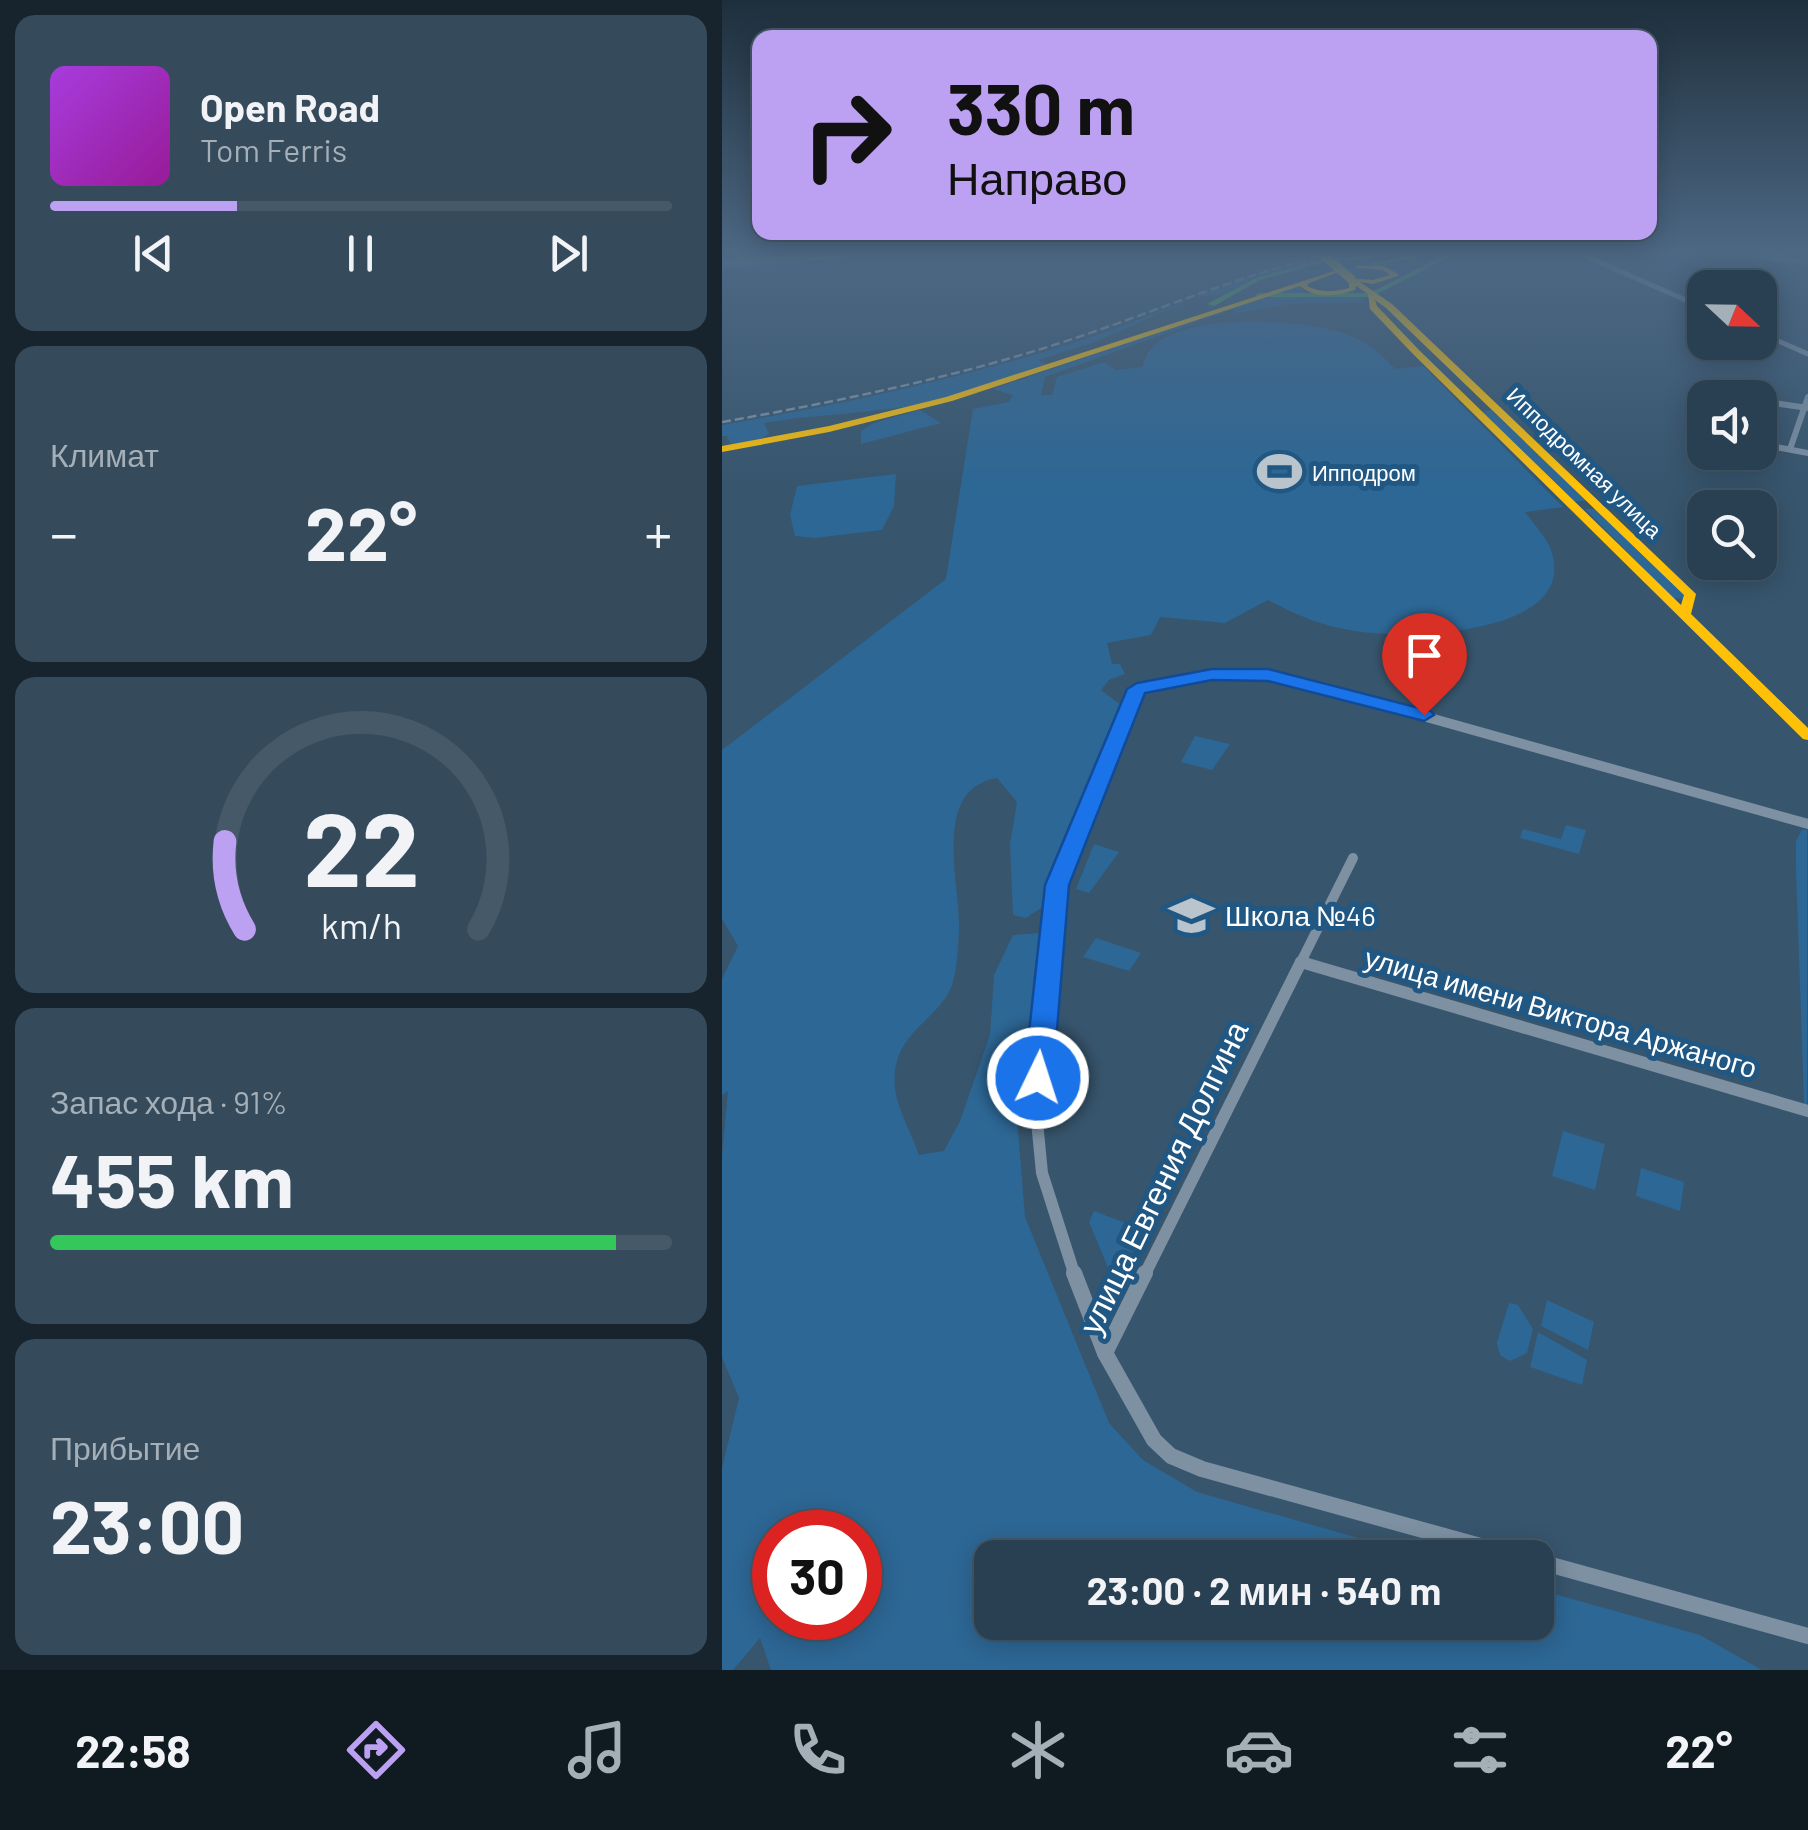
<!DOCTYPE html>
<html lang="ru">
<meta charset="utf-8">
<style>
:root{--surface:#294052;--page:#354b5c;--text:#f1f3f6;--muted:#a5afb8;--line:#455969;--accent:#bca0f2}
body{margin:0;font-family:Barlow,sans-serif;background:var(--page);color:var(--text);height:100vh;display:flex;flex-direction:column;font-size:38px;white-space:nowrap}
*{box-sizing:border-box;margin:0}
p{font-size:32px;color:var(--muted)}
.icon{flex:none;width:55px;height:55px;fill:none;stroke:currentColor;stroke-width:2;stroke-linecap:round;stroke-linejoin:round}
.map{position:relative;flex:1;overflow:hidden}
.details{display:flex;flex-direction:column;gap:15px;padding:15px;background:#17232d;width:722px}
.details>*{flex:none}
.banner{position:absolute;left:30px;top:30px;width:905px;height:210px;border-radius:20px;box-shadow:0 5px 25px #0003,0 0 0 2px var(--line);background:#bca0f2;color:#111;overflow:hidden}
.needle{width:65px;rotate:112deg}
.tools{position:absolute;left:965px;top:270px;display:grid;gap:20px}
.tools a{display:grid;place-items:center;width:90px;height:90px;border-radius:20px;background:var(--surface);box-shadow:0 5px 25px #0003,0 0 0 2px var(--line);font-size:50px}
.speed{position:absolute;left:30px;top:1510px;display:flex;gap:20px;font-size:50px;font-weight:700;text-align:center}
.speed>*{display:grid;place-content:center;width:130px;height:130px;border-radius:50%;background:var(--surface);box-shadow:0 5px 25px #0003,0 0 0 2px var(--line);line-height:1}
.speed .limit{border:15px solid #d22;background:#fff;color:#111}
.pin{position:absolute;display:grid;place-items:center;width:85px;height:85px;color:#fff;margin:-102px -42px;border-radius:50% 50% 50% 0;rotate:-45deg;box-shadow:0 0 10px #0007}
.pin .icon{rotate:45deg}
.me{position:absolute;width:110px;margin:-55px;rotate:4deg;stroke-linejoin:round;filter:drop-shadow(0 0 8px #0008)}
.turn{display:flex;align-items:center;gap:35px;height:210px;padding:0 30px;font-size:45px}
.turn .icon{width:130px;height:130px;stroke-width:2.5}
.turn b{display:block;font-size:70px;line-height:85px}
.big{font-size:75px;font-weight:700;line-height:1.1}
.details .tile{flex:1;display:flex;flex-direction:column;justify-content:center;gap:15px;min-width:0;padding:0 35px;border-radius:20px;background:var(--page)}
.details .dial{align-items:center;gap:0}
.dial svg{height:260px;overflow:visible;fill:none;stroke:var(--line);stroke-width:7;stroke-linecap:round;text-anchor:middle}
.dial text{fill:var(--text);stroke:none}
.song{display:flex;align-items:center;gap:30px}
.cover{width:120px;height:120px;border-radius:15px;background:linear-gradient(135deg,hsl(280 70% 55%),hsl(300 70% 35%))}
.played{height:10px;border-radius:5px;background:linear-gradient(90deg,var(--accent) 30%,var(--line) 30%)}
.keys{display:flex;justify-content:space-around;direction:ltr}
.heat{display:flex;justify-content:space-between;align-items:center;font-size:55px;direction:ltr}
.charge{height:15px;border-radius:8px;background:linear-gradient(90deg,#34c759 91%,var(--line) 0)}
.trip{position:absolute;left:252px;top:1540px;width:580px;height:100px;border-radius:20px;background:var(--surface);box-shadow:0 5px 25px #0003,0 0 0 2px var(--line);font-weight:700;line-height:100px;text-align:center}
.dock{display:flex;height:160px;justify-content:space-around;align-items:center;background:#101a21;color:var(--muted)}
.dock .icon{width:70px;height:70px}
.dock .on{color:var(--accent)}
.dock b{font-size:45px;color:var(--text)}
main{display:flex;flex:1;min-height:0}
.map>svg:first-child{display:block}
</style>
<main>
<section class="details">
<div class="tile">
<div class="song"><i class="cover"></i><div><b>Open Road</b><p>Tom Ferris</p></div></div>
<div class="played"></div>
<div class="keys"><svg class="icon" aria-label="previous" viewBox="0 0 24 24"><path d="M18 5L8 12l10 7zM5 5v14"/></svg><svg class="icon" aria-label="pause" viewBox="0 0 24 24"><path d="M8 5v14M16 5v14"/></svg><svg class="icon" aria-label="next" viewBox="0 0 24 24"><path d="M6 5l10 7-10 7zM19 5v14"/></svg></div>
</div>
<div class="tile"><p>Климат</p>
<div class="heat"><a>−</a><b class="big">22°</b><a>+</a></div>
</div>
<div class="tile dial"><svg viewBox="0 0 100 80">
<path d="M14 69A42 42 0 1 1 86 69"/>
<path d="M14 69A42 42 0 0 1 8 42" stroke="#bca0f2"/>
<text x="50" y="56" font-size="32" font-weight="700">22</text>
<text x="50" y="72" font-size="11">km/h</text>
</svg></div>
<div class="tile"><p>Запас хода · 91%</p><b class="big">455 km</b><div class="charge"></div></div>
<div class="tile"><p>Прибытие</p><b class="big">23:00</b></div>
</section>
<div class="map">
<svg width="1086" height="1670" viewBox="0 0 1086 1670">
<rect width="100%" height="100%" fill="#37556d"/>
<g fill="#2d6795" fill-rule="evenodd">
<polygon points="143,252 201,252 82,261 86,265 81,266 0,270 0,263"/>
<path d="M598,258l3,3 -55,13 -49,21 -22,2 -102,45 -57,18 8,4c-46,15 -95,37 -142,43 -47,7 -94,8 -140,16l5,11 -10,6 -28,5 -4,-9h-5v-11c125,-22 248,-48 369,-88 77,-26 148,-63 229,-79z"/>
<polygon points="578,284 580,290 594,294 631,291 643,302 566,304 516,313 503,309 534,299 560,296 546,294"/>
<path d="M499,311l5,1 -181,65 -4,18h11l5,-18 47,-15 12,8 27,-3c8,-59 153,-48 194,-36 24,7 41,19 58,38l28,-3 140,141 -38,5c10,14 25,28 28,45 18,80 -152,82 -198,74 -31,-4 -59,-16 -87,-31l-43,23 -65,-6 -9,18 -44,8 5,21h8l5,10 -16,6 -8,10 20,15 -73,170 -4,31 -18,12 -13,-3 -3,-71 7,-42 -20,-24c-67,11 -36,108 -38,154 -1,15 -2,39 -7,53 -13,37 -63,47 -57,104 3,21 17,46 24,66l25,-4 16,-30 30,-86 4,-60 19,-40 29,-2 -25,185 8,99 84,206 34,37 54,32 228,65 -433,1v64h545v-33l163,46 62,35h-991l-11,-32 -27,32h-11v-202l17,-70 -17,-41v-201l6,-65 -6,4v-116l16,-33 -16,-27v-169l224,-171 27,-170 36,-7 4,-7 -20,-6zM52,1532h86v86h-86z"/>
<polygon points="198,410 219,423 139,444 139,431 152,423"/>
<polygon points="769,410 864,499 863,501 850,501 760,412"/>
<polygon points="174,474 172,506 160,530 93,538 73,536 68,515 75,486"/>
<polygon points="863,509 875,509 965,595 963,599 950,598"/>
<polygon points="473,736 508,744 490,770 459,762"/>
<polygon points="844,825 864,830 857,854 798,838 801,829 839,839"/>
<polygon points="1080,830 1085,830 1085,1107 1082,1103 1074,868 1074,841"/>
<polygon points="372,844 397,852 367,893 354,889"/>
<polygon points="374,938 419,953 407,971 361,957"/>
<polygon points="841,1131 883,1144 873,1190 830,1176"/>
<polygon points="919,1168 962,1182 958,1211 914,1196"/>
<polygon points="372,1211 422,1230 399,1276 388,1272 367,1222"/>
<polygon points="825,1300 872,1322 866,1350 819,1326"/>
<polygon points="787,1303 796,1305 811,1329 805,1353 788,1361 778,1355 775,1343"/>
<polygon points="816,1332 865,1360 860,1385 808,1367"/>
</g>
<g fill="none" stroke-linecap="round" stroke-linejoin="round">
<g stroke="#7d91a3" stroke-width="5">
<polyline points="854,252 982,308"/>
<polyline points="1034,252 1032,256 1086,262"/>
<polyline points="1038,333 1086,354"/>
</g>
<g stroke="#7d91a3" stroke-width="6">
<polyline points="974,391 1015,398"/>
<polyline points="1038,401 1086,408"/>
<polyline points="1038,444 1086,453"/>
<polyline points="1068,449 1086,397"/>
</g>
<polyline stroke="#7d91a3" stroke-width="8" points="403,719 415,689 501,674 565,678 710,719"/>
<g stroke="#7d91a3" stroke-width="10">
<polyline points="701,716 1086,824"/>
<polyline points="579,962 586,964"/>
<polyline points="328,964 335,885 404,716"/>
<polyline points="578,964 631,858"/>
</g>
<g stroke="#7d91a3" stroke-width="12">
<polyline points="328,962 314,1111 320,1173 353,1276"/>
<polyline points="579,962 1086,1111"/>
<polyline points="422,1276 579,962"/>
</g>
<g stroke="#7d91a3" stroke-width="16">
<polyline points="352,1273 383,1353"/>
<polyline points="423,1273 383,1353 432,1440 449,1456 480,1469 802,1558"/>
<polyline points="815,1561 1086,1636"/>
</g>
<g fill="#4caf50" fill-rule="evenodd">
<polygon points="98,252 128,252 0,264 0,260"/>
<polygon points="706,252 721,252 650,266 647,264"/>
<polygon points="729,252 737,252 649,297 537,297 533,295 537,293 648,293"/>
<polygon points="651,255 653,258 615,261 612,259"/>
<polygon points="602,259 604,262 538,280 492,306 485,304 534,278"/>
</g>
<path fill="#ffc107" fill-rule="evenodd" d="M634,266h28l14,8v2l-25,8 -13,-2 32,22 302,288 2,2 -5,20 117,114v12l-5,-1 -390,-385 -43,-45 -2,-15 -12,-8 -1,4c-19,6 -40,9 -55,-4l-348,115 -123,31 -107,20v-6l107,-20 117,-29 388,-126 5,1 -30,11 -2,3c14,7 27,6 42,2v-10l24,2 17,-5 -7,-5 -27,-2zM653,300l11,8 298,287 -3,10 -262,-255 -42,-44z"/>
<polyline stroke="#7e91a3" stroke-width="2.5" points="0,265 188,252"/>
<path stroke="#7e91a3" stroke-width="2.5" stroke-dasharray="9 4" stroke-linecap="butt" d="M0,422c113,-20 225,-43 335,-78 88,-28 171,-65 261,-87"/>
<polyline stroke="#ffc107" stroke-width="9" points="598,252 629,279"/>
</g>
<linearGradient id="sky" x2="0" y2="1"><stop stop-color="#1e2f3c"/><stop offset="0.52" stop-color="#4d6884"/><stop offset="1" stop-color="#4d6884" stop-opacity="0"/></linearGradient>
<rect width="1086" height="486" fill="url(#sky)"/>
<polygon fill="#1a73e8" stroke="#114b97" stroke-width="2.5" points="490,669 546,669 709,711 712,715 702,721 546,681 490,680 423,693 347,885 331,1078 326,1087 316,1090 307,1087 302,1078 323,885 405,689 415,683"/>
<defs>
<symbol id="stadium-bare" viewBox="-9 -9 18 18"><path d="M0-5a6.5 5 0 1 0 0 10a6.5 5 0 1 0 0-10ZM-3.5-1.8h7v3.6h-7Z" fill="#b9c4cc" stroke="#215783" stroke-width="2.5" paint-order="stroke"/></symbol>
<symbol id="school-bare" viewBox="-9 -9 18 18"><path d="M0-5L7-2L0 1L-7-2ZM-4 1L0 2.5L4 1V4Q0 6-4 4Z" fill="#b9c4cc" stroke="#215783" stroke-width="2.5" paint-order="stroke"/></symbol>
</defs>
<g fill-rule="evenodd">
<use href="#stadium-bare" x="526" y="440" width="63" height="63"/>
<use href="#school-bare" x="438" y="884" width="63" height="63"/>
</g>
<g text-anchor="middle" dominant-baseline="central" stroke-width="10" stroke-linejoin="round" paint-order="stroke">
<g font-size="22" fill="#fff" stroke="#215783">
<text transform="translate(863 462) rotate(44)">Ипподромная улица</text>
</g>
<g font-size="22" fill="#fff" stroke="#215783" text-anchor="start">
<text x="590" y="472">Ипподром</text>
</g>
<g font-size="28" fill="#fff" stroke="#215783" text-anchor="start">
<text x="503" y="915">Школа №46</text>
</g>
<g font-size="28" fill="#fff" stroke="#215783">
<text transform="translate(839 1012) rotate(16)">улица имени Виктора Аржаного</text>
</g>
<g font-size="32" fill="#fff" stroke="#215783">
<text transform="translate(440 1177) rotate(-64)">улица Евгения Долгина</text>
</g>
</g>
</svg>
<div class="tools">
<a><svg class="needle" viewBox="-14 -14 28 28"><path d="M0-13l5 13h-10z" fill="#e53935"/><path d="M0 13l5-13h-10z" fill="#a5afb8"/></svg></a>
<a><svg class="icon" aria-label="sound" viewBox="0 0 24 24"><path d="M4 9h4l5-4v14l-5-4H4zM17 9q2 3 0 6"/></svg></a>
<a><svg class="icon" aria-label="search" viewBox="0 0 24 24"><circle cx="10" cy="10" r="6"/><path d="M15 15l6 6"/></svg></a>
</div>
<div class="speed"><div class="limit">30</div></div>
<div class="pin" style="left:702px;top:715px;background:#d93025"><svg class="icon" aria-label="arrive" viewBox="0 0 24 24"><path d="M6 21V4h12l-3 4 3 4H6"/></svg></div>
<svg class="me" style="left:316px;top:1078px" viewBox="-20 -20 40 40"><circle r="17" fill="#1a73e8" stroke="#fff" stroke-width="3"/><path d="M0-11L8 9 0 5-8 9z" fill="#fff"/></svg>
<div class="trip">23:00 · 2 мин · 540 m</div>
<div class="banner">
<div class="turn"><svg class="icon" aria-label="right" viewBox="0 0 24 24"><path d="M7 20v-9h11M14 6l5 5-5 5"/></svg><div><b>330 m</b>Направо</div></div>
</div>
</div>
</main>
<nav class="dock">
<b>22:58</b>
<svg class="icon on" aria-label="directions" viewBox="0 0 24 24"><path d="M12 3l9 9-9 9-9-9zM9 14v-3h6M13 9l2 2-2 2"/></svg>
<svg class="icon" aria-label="music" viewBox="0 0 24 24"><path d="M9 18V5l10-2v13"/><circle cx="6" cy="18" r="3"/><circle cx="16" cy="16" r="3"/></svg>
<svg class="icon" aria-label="phone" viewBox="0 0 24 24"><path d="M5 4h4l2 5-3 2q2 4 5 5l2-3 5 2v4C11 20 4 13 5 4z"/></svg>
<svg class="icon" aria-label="climate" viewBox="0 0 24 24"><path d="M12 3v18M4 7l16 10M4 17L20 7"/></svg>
<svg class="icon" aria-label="car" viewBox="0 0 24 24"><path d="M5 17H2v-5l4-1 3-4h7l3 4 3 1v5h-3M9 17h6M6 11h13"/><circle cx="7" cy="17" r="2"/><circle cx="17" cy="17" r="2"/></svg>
<svg class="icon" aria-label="filters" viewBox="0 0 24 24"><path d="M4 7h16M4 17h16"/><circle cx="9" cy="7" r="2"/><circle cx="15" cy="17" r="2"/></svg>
<b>22°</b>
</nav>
